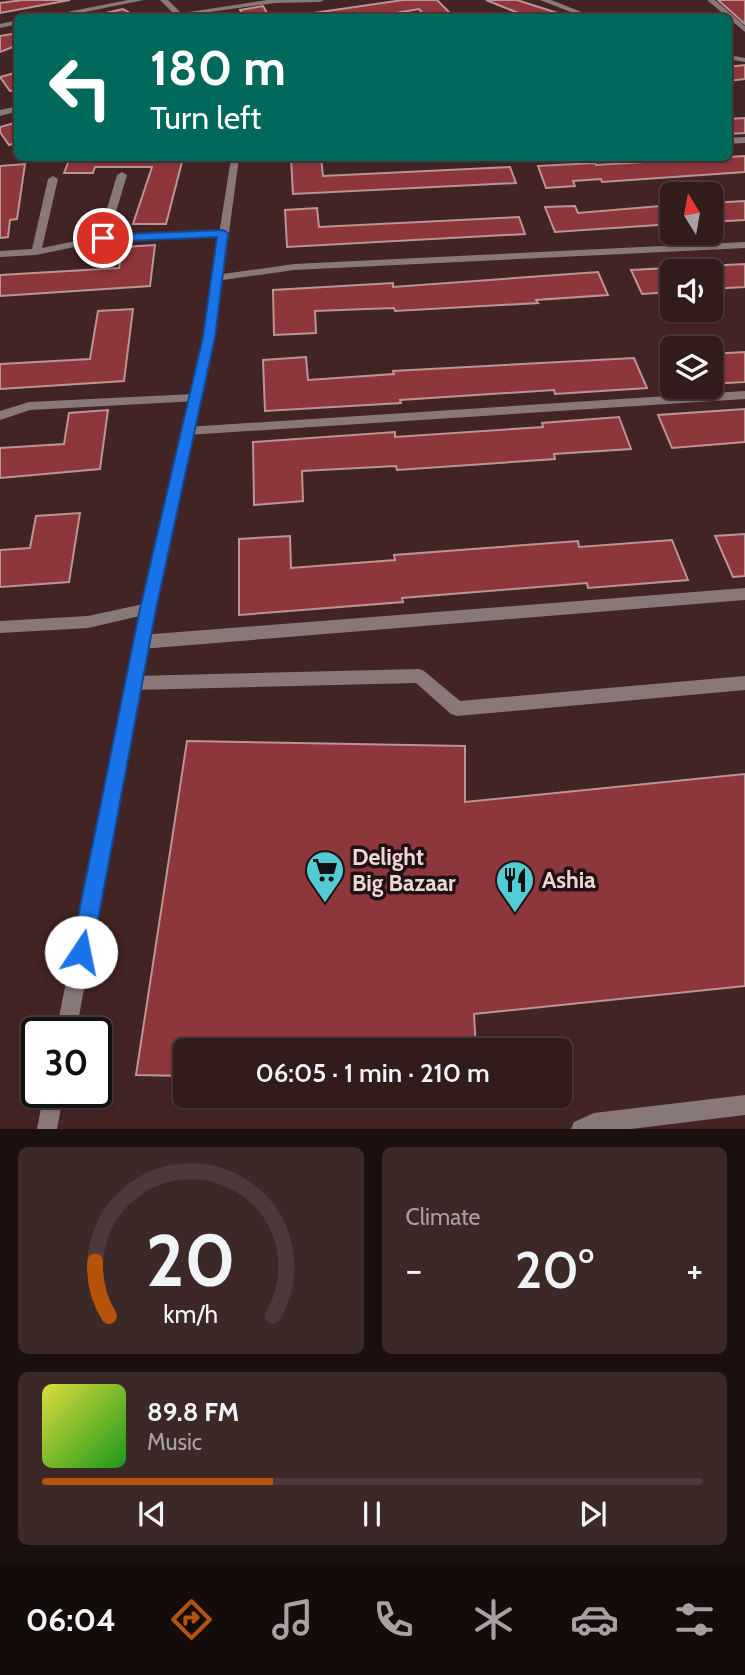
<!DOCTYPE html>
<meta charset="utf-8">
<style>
:root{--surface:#321b1b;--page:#3d2828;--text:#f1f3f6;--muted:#a8a1a3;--line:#4d393a;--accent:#b45309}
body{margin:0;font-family:Cabin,sans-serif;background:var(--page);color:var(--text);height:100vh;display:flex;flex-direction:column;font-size:26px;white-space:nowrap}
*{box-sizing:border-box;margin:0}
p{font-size:23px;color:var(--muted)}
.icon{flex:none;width:38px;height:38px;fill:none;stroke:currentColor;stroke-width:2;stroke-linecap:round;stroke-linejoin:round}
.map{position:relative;height:1129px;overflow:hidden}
.side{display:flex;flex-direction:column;gap:18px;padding:18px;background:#1c0f0f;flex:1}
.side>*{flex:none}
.banner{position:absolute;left:14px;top:14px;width:718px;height:147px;border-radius:10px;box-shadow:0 2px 5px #0004,0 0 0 2px var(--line);background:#00695c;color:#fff;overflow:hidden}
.needle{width:46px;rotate:349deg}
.tools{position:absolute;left:660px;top:182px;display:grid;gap:14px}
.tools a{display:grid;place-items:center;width:63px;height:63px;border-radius:10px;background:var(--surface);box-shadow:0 2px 5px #0004,0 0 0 2px var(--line);font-size:35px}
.speed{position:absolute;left:21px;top:1017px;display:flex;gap:14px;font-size:35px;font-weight:700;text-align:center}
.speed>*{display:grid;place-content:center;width:91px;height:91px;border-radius:50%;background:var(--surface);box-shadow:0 2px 5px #0004,0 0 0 2px var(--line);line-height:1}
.speed .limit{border:4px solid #111;border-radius:10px;background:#fff;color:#111}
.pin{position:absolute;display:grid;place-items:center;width:60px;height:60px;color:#fff;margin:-30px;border:4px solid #fff;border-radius:50%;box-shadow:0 2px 7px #0007}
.me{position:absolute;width:77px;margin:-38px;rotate:11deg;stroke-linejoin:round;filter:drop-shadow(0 0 5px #0008)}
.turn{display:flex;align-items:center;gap:24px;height:147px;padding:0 21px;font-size:32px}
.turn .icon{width:91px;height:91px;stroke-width:2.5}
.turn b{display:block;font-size:49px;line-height:60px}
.big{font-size:52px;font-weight:600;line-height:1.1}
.side .tile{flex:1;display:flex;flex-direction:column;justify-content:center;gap:10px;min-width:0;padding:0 24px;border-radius:10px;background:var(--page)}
.side .dial{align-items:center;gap:0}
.dial svg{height:182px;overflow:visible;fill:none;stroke:var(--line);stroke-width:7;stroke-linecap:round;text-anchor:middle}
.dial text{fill:var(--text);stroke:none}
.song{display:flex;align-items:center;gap:21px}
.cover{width:84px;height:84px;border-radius:10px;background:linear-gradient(135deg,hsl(60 70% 55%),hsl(120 70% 35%))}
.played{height:7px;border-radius:4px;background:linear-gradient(90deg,var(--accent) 35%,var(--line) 35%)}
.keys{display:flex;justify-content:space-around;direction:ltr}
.heat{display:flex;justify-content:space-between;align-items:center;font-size:38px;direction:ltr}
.side .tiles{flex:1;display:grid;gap:18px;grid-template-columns:1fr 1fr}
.tile:last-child{grid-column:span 2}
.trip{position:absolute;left:173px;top:1038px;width:399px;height:70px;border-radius:10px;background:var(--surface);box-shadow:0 2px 5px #0004,0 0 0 2px var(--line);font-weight:600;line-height:70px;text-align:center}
.dock{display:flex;height:112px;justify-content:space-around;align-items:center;background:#140b0b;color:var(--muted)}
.dock .icon{width:49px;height:49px}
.dock .current{color:var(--accent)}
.dock b{font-size:32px;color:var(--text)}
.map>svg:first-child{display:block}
</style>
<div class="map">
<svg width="745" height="1129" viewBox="0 0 745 1129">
<rect width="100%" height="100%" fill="#432424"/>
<g fill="#8d363b" stroke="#bb9493" stroke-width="2">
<polygon points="23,0 70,0 0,13 0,3"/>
<polygon points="403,0 437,0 451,14 427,18 419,9 367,18 279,18"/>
<polygon points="486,0 517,0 573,18 531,18"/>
<polygon points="718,0 745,0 745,24"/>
<polygon points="263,6 270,18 245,18 240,10"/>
<polygon points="123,9 135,16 84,18"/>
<polygon points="18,33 18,45 0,52 0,36"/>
<polygon points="745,65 745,79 728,81 728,67"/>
<polygon points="18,72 18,90 10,91 0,77"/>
<polygon points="745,118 745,133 728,134 728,119"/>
<polygon points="18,122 18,142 9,145 0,132 0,127"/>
<polygon points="745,156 745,172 602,182 601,179 573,181 575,186 546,188 538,166 595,163 596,165"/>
<polygon points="70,158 183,158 166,224 133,224 152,167 95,167 93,173 64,173"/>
<polygon points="321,158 323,176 510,167 516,183 293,194 291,159"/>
<polygon points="25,164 17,219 10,220 8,237 0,238 0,166"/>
<polygon points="745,201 745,220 710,222 710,203"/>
<polygon points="672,205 672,224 555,232 545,207 575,206 578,213"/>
<polygon points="317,208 319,227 519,217 525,234 287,247 285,210"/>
<polygon points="155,245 150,286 0,296 0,275 119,268 123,247"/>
<polygon points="745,264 745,287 710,289 710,271 672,271 672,292 642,294 631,270"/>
<polygon points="598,272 608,295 536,300 538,303 395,311 394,308 315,311 316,333 274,335 273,290 393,283 393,287"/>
<polygon points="133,309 124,381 0,389 0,364 90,359 98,311"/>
<polygon points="745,352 745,382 710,384 710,354"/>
<polygon points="306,357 308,380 394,374 393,371 634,358 647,388 555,394 554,390 400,400 401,403 265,411 263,360"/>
<polygon points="745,409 745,442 672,448 658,415"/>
<polygon points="108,410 100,469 0,478 0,448 64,444 69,413"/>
<polygon points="619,417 631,449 554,454 555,459 397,470 396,466 302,471 303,501 254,505 253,442 395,432 395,437 543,427 542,423"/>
<polygon points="80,513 69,582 0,587 0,550 30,548 36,516"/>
<polygon points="745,534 745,576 733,577 715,536"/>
<polygon points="290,536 291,568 395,560 394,555 578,541 579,547 672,540 688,580 588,588 587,583 402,598 403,602 239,615 239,539"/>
<polygon points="187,741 465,746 465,802 745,774 745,986 474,1014 476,1050 186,1050 186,1076 136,1075"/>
</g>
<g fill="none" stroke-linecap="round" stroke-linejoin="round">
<g fill="#897878" fill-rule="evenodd">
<polygon points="128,0 144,0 55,18 37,18"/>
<polygon points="267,0 324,0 320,2 275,3 180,16 176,14"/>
<polygon points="540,0 551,0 597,18 586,18"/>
<polygon points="707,0 715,0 745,26 745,32"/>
<polygon points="18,20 18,24 0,28 0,24"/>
<polygon points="728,55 745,58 745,62 728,59"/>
<polygon points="18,106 18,111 0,116 0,110"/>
<polygon points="745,137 745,143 728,144 728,138"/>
<polygon points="122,172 127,175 109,235 223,230 228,233 223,236 103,241 36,255 0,257 0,251 32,249 48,179 53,176 58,179 42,248 99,236 117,175"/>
<polygon points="745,242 745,248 294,270 216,281 211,278 216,275 294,264"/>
<polygon points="745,391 745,399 187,435 181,431 187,427"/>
<polygon points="194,394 200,398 198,401 30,410 0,420 0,411 29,402"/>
<polygon points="745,588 745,600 141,649 136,647 134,642 136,637 141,635"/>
<polygon points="148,603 153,605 155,609 153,613 88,628 0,633 0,621 88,616"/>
<polygon points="419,669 424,671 460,701 745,676 745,690 457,716 451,714 416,683 134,690 129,688 126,683 129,678 134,676"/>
<polygon points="745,1095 745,1115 631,1129 571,1129 574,1122 594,1113"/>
</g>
<g fill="#897878" fill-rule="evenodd">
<polygon points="160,0 168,0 186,18 178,18"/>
<polygon points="231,158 239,158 215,337 155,609 76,1032 56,1032 141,609 203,337"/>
<polygon points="44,1092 64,1092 57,1129 37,1129"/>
</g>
</g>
<polygon fill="#1a73e8" stroke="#114b97" stroke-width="2" points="223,230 228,233 215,337 156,609 92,952 89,959 81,962 74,959 71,952 140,609 203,337 217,237 103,242 98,238 103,235"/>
<defs>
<symbol id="supermarket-pin" viewBox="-11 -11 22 30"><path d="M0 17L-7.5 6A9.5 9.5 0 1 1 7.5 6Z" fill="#51ccd2" stroke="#201212"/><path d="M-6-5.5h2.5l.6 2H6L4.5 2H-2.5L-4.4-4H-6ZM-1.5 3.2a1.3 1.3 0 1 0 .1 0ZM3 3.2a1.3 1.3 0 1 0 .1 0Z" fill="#111"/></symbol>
<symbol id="restaurant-pin" viewBox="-11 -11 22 30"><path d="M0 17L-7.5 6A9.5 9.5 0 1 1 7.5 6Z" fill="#51ccd2" stroke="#201212"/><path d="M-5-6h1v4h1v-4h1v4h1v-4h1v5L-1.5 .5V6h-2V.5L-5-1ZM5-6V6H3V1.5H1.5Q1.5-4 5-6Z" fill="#111"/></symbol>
</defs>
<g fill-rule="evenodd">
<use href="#supermarket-pin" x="303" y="848" width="44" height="60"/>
<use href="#restaurant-pin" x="493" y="858" width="44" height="60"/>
</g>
<g text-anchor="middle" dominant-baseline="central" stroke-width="7" stroke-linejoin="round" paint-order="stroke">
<g font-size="23" font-weight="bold" fill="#ecd7d6" stroke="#201212" text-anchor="start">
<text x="352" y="857">Delight<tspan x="352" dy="26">Big Bazaar</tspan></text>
<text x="542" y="880">Ashia</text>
</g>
</g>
</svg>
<div class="tools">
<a><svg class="needle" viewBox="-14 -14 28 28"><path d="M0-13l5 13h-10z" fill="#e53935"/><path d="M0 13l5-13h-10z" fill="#a8a1a3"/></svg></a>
<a><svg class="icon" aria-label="sound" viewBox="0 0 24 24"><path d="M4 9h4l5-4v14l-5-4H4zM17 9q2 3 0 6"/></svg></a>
<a><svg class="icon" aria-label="layers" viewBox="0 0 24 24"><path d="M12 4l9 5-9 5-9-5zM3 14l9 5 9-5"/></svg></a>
</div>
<div class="speed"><div class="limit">30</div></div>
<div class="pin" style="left:103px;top:238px;background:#d93025"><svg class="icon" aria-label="arrive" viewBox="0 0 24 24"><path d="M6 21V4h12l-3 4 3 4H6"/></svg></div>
<svg class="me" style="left:81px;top:952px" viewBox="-20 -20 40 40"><circle r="19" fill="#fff"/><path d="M0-13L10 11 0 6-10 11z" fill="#1a73e8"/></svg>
<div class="trip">06:05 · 1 min · 210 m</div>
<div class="banner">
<div class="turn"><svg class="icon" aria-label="left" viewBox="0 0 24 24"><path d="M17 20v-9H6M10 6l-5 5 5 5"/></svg><div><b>180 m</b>Turn left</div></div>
</div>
</div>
<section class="side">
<div class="tiles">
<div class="tile dial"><svg viewBox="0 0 100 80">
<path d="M14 69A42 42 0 1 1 86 69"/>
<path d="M14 69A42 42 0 0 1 8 45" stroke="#b45309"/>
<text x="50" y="56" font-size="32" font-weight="700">20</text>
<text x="50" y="72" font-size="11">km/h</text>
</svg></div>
<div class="tile"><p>Climate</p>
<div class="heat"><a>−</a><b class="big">20°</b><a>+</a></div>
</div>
<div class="tile">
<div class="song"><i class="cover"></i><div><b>89.8 FM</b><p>Music</p></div></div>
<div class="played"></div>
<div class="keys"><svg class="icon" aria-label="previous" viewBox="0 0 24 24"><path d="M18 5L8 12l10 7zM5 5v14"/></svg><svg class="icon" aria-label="pause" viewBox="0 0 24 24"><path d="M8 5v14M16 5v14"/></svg><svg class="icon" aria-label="next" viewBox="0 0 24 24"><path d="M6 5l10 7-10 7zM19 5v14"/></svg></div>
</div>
</div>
</section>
<nav class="dock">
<b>06:04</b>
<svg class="icon current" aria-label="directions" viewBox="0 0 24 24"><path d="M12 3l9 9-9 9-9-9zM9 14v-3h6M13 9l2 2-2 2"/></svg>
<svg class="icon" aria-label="music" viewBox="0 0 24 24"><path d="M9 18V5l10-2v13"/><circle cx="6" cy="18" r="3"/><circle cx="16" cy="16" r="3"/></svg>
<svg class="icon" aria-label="phone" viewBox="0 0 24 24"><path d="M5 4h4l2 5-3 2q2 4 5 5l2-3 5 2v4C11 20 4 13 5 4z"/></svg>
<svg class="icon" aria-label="climate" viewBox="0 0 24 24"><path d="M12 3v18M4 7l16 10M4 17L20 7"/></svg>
<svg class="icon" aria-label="car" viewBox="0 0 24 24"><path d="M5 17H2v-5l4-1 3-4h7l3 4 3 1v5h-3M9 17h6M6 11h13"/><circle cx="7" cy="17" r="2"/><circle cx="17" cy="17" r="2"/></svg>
<svg class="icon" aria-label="filters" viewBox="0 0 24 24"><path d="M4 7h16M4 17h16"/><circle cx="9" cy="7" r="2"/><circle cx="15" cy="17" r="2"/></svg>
</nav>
